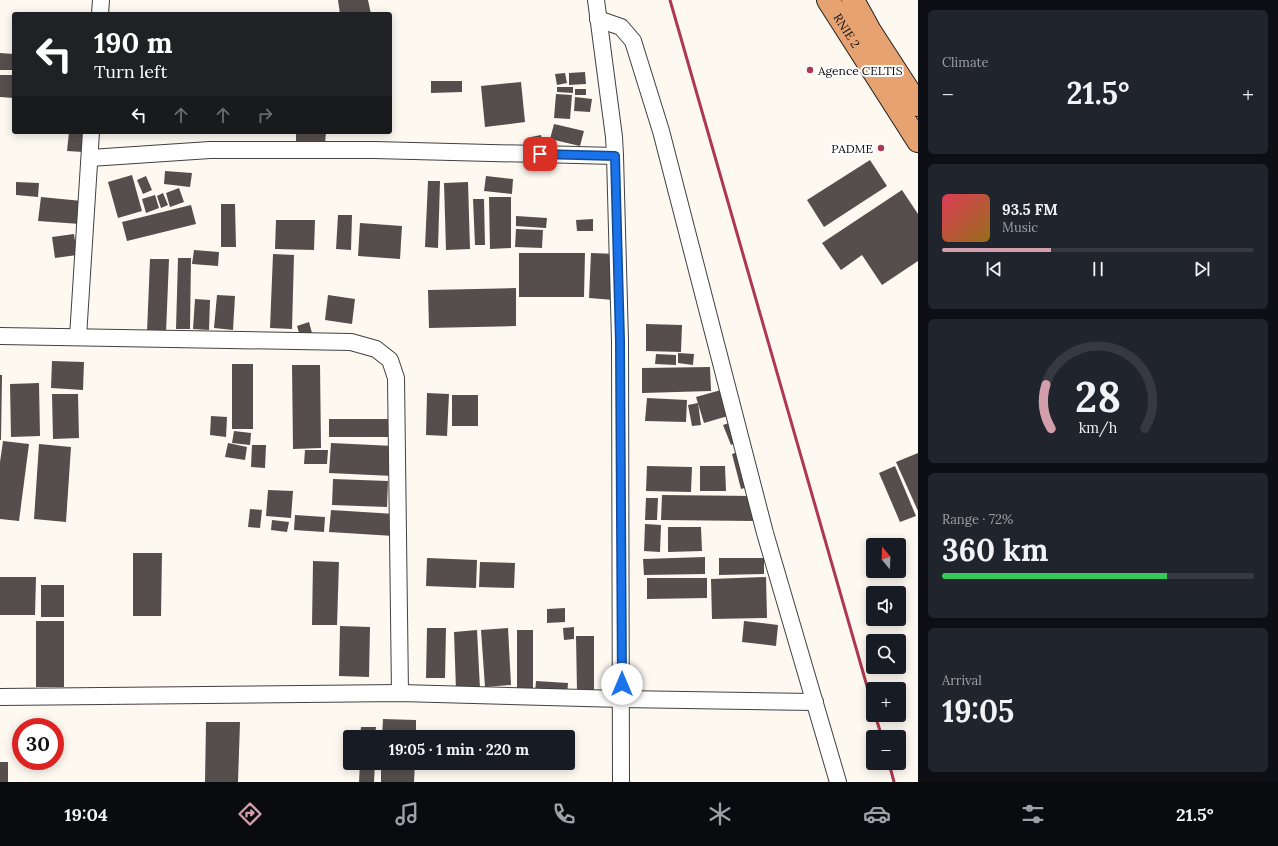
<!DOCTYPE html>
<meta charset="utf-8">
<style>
:root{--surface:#171b24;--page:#20242c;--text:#f1f3f6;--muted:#9ea1a6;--line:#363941;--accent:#d39eac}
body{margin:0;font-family:Lora,serif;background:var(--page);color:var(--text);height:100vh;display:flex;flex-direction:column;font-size:15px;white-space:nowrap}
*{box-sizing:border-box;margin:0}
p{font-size:13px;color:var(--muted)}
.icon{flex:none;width:22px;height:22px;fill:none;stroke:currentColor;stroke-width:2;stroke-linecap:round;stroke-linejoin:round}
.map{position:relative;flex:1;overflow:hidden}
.details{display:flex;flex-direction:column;gap:10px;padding:10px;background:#0d0f14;width:360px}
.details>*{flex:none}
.top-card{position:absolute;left:12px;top:12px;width:380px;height:122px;border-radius:4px;box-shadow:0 2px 10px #0003;background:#202124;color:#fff;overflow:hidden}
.needle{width:26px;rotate:341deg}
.controls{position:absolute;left:866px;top:538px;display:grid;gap:8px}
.controls a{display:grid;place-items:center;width:40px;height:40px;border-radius:4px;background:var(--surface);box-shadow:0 2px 10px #0003;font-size:20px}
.speed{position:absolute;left:12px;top:718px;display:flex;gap:8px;font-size:20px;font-weight:700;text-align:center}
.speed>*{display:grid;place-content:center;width:52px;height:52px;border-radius:50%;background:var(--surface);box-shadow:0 2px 10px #0003;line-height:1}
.speed .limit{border:6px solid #d22;background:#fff;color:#111}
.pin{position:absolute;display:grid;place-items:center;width:34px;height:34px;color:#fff;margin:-17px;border-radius:8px;box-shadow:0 2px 6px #0006}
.me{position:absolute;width:44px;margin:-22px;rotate:0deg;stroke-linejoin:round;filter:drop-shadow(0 0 3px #0008)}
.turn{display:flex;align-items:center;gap:14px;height:84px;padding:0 16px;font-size:18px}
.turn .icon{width:52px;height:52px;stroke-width:2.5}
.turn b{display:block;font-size:28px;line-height:34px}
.lanes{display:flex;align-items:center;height:38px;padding:0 16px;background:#0003;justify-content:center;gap:20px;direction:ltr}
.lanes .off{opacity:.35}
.big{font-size:30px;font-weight:700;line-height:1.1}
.details .tile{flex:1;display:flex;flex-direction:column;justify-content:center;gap:6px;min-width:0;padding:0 14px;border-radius:6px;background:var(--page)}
.details .dial{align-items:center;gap:0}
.dial svg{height:104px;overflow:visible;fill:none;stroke:var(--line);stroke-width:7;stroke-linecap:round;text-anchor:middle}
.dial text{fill:var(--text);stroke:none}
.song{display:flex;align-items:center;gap:12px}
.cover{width:48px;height:48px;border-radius:6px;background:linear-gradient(135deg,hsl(350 70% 55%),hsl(40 70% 35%))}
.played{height:4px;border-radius:2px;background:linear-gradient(90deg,var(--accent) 35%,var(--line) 35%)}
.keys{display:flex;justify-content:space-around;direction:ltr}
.heat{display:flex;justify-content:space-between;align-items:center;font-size:22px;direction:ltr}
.charge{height:6px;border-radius:3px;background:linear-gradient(90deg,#34c759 72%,var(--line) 0)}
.trip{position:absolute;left:343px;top:730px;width:232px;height:40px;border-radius:4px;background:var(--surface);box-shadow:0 2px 10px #0003;font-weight:700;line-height:40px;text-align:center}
.menu{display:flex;height:64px;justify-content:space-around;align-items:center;background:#090b0e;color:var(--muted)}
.menu .icon{width:28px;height:28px}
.menu .current{color:var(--accent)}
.menu b{font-size:18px;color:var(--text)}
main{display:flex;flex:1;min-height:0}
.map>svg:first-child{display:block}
</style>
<main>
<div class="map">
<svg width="918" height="782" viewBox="0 0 918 782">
<rect width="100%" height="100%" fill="#fdf9f1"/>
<g fill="#564e4c">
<polygon points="338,0 368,0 371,14 340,14"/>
<polygon points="0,53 14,54 14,70 0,70"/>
<polygon points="585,72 586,84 569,85 569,73"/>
<polygon points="565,73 567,83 557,85 555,74"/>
<polygon points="0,75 14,75 14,98 0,97"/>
<polygon points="431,81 462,81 462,92 431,93"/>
<polygon points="521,82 525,122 485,127 481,86"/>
<polygon points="557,87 573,87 573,93 557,92"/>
<rect x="575" y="89" width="11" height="6"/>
<polygon points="556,94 572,95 570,119 554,118"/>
<polygon points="575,97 592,99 590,112 574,111"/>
<polygon points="554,124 584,131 580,146 550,139"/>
<polygon points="69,132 85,132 83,152 67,151"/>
<polygon points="128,132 140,132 140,134 128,133"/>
<polygon points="296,132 326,132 325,144 296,142"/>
<polygon points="541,135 544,151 534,152 531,137"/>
<polygon points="870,160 887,186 824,227 807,200"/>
<polygon points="165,171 192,173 190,187 164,184"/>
<polygon points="132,175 142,211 118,218 108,182"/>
<polygon points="146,176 152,190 143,194 137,180"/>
<polygon points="486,176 513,179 512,194 484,191"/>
<polygon points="428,181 440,181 438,248 425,247"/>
<polygon points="16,182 39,183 38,197 16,195"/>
<polygon points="468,182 470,249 446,250 444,183"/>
<polygon points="179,188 184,202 170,207 166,193"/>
<polygon points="902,190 918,214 918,261 882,285 862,255 841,270 822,243"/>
<polygon points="163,193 168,205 161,208 157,196"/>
<polygon points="155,195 159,208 146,213 142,199"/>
<polygon points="41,197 82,201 80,224 38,221"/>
<polygon points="489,197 511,197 511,248 490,249"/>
<polygon points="473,199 484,199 485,245 475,245"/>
<polygon points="221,204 235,204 236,247 221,247"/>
<polygon points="191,205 196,224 127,241 122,222"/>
<polygon points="338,215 352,215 351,250 336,249"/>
<polygon points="516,216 547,218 546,228 516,226"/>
<polygon points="593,219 593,231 577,231 576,220"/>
<polygon points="276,220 315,220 314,250 275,249"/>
<polygon points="360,223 402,226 400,259 358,256"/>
<polygon points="516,229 543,230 542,248 515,247"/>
<polygon points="74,234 77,255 55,258 52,237"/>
<polygon points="194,250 219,252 218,266 192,264"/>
<polygon points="519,253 585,253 584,297 519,297"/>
<polygon points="591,253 617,254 614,300 589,298"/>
<polygon points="273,254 294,255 292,329 270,328"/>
<polygon points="178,258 191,258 190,329 176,329"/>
<polygon points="150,259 169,259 166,333 147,332"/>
<polygon points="516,288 516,326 429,328 428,290"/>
<polygon points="217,295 235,296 233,330 214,328"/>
<polygon points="328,295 355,299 352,324 325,320"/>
<polygon points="195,299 210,300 209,330 193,329"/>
<polygon points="309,322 312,333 300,336 297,326"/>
<polygon points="646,324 682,325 681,352 646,351"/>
<polygon points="678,353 694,354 693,365 678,363"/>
<polygon points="656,354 676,355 676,365 655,364"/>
<polygon points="52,361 84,362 83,390 51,388"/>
<rect x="232" y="364" width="21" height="65"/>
<polygon points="292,365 320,365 321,448 293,449"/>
<polygon points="710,367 711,391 642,393 642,368"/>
<polygon points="0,375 2,375 1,440 0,440"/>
<polygon points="39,383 40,436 11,437 10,384"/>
<polygon points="721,390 728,416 704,423 696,397"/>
<polygon points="427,393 449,394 447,436 426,435"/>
<polygon points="52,394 78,394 79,438 53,439"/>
<rect x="452" y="395" width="26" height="31"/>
<polygon points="647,398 687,400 686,422 645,421"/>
<polygon points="698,403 701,425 692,426 688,405"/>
<polygon points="211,416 227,417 226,437 210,435"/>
<polygon points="329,419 389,419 388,437 329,437"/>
<polygon points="732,422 739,441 731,445 723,425"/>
<polygon points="234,431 251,433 250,445 232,443"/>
<polygon points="3,441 29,444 19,521 0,519 0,462"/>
<polygon points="228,443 247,447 245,460 225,457"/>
<polygon points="331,443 394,446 393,476 329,473"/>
<polygon points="39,444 71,447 66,522 34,519"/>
<polygon points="252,445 266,445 265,468 251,467"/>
<polygon points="305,450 328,450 327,464 304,464"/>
<polygon points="741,451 751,486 741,489 732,454"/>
<polygon points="918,453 918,511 896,462"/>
<polygon points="647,466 692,467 691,492 646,491"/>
<polygon points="700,466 725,466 726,491 700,491"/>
<polygon points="895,466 916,516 900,522 879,473"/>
<polygon points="333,479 388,481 387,507 332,505"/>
<polygon points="268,490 293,491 291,518 266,516"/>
<polygon points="662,495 753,496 753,521 661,520"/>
<polygon points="646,498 658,498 657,520 645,520"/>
<polygon points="250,509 262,510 260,528 248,527"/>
<polygon points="331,510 395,514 394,536 329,532"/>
<polygon points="295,515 325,517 324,532 294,530"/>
<polygon points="272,520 289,522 287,532 271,530"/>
<polygon points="645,524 661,525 660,552 644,551"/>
<polygon points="668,527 701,527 702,551 668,552"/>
<polygon points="133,553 162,553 161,616 133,616"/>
<polygon points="705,557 705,574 644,575 643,559"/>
<polygon points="427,558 477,560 476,588 426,586"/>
<polygon points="719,558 764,558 764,574 719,575"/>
<polygon points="313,561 339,562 337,625 312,625"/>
<polygon points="480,562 515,563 514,588 479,587"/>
<polygon points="0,577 36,577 35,615 0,615"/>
<polygon points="766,577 767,618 712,619 711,579"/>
<polygon points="647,578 707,578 707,598 647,599"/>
<rect x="41" y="585" width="23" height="32"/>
<polygon points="565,608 565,622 547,623 547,609"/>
<rect x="36" y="621" width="28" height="66"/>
<polygon points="744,621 778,625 776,646 742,642"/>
<polygon points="340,626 370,627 369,677 339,676"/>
<polygon points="574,627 574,639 564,640 563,628"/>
<polygon points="427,628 446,628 445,678 426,678"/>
<polygon points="508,628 511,685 485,687 481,630"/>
<polygon points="477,630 480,689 456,690 454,632"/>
<rect x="517" y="630" width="16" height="61"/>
<polygon points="576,636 594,636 594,692 577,692"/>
<polygon points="536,681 568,683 567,695 535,693"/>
<polygon points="383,719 416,720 416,737 382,737"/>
<polygon points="206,722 240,722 238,782 205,782"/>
<polygon points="361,727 376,727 375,737 360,737"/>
<rect x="0" y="762" width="8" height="20"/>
<polygon points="360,763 375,763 374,782 359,782"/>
<polygon points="381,763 415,763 414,782 381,782"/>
</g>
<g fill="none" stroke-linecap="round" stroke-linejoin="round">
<defs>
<g id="minor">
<polyline points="596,0 614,137 615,156 620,341 621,782"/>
<polyline points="100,14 101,0"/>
<polyline points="598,19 621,27 633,41 661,131 765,533 838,782"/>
<polyline points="90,158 210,150 374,150 615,156"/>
<polyline points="0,336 351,342 376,349 390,360 396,378 400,693"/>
<polyline points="78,337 91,132"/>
<polyline points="0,697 400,693 622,699 815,702"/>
</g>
<g id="trunk">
<path id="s1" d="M828,0l90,141"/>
<polyline points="853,0 870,31 918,105"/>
</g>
</defs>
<use href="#minor" stroke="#414141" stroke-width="18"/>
<use href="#trunk" stroke="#1f1f1f" stroke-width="24"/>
<use href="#minor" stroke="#fff" stroke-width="16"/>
<use href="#trunk" stroke="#e6a270" stroke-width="22"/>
<g stroke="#ae3751" stroke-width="3">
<polyline points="670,0 873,707"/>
<polyline points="875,715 882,737"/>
<polyline points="889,763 894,782"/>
</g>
</g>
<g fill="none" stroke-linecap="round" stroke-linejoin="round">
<defs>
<polyline id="route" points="540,154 615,156 620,341 622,684"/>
</defs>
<use href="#route" stroke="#114b97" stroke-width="10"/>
<use href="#route" stroke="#1a73e8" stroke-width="7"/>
</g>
<g fill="#ae3751" stroke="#fff" stroke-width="1.5">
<circle cx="810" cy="70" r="4"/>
<circle cx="881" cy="148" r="4"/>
</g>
<g text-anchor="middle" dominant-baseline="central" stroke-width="4" stroke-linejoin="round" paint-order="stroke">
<g font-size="12" fill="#0e0e0e" stroke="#fff">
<text stroke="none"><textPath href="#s1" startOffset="36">RNIE 2</textPath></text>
</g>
<g font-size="12" fill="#0e0e0e" stroke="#fff" text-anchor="start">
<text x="818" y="70">Agence CELTIS</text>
<text x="873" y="148" text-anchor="end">PADME</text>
</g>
</g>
</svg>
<div class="controls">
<a><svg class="needle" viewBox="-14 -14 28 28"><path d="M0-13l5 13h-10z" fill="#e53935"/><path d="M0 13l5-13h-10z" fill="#9ea1a6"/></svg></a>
<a><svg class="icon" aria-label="sound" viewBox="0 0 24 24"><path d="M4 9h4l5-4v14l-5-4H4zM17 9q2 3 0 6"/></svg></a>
<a><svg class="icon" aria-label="search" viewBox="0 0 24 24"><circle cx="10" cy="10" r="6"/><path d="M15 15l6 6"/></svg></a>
<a>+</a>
<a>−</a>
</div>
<div class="speed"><div class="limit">30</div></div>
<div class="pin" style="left:540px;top:154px;background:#d93025"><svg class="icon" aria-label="arrive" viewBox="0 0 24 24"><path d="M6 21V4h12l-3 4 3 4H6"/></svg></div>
<svg class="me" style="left:622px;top:684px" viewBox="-20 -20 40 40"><circle r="19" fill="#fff"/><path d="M0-13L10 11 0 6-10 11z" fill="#1a73e8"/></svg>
<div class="trip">19:05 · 1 min · 220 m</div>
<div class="top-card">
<div class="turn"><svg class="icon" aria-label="left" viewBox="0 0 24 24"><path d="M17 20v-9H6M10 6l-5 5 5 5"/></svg><div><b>190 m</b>Turn left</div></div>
<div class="lanes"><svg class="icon" aria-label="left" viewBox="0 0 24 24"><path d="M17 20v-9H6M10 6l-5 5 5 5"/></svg><svg class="icon off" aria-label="ahead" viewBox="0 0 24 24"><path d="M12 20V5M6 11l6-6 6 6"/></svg><svg class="icon off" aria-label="ahead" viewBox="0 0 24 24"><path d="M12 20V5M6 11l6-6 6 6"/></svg><svg class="icon off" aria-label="right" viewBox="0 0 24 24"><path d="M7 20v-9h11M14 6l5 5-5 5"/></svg></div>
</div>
</div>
<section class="details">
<div class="tile"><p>Climate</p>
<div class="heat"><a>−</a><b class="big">21.5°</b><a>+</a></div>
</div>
<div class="tile">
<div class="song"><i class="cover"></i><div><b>93.5 FM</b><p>Music</p></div></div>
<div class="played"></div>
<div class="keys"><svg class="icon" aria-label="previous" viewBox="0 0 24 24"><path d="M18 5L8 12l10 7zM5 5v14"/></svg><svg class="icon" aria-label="pause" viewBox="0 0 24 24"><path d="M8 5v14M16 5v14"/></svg><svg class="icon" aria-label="next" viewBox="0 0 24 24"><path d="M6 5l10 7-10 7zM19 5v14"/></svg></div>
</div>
<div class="tile dial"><svg viewBox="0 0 100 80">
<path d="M14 69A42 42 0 1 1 86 69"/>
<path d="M14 69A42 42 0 0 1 10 35" stroke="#d39eac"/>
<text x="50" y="56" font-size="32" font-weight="700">28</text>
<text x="50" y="72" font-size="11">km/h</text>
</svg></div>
<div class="tile"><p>Range · 72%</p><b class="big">360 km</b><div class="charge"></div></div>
<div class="tile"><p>Arrival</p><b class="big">19:05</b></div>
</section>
</main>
<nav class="menu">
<b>19:04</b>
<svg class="icon current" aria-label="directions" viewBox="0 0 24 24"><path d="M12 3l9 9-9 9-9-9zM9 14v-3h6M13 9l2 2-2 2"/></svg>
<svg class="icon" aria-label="music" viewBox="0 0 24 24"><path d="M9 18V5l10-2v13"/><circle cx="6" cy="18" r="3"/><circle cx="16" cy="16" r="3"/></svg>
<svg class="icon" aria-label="phone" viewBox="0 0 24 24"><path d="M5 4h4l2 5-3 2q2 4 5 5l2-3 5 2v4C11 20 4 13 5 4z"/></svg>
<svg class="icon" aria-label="climate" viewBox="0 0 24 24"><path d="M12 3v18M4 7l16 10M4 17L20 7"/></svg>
<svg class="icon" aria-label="car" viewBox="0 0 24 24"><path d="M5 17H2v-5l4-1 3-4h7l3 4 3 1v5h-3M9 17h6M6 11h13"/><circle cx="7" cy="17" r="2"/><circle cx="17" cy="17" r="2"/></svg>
<svg class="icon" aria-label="filters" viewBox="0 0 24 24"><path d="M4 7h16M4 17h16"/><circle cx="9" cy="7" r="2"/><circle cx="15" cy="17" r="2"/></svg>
<b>21.5°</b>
</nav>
